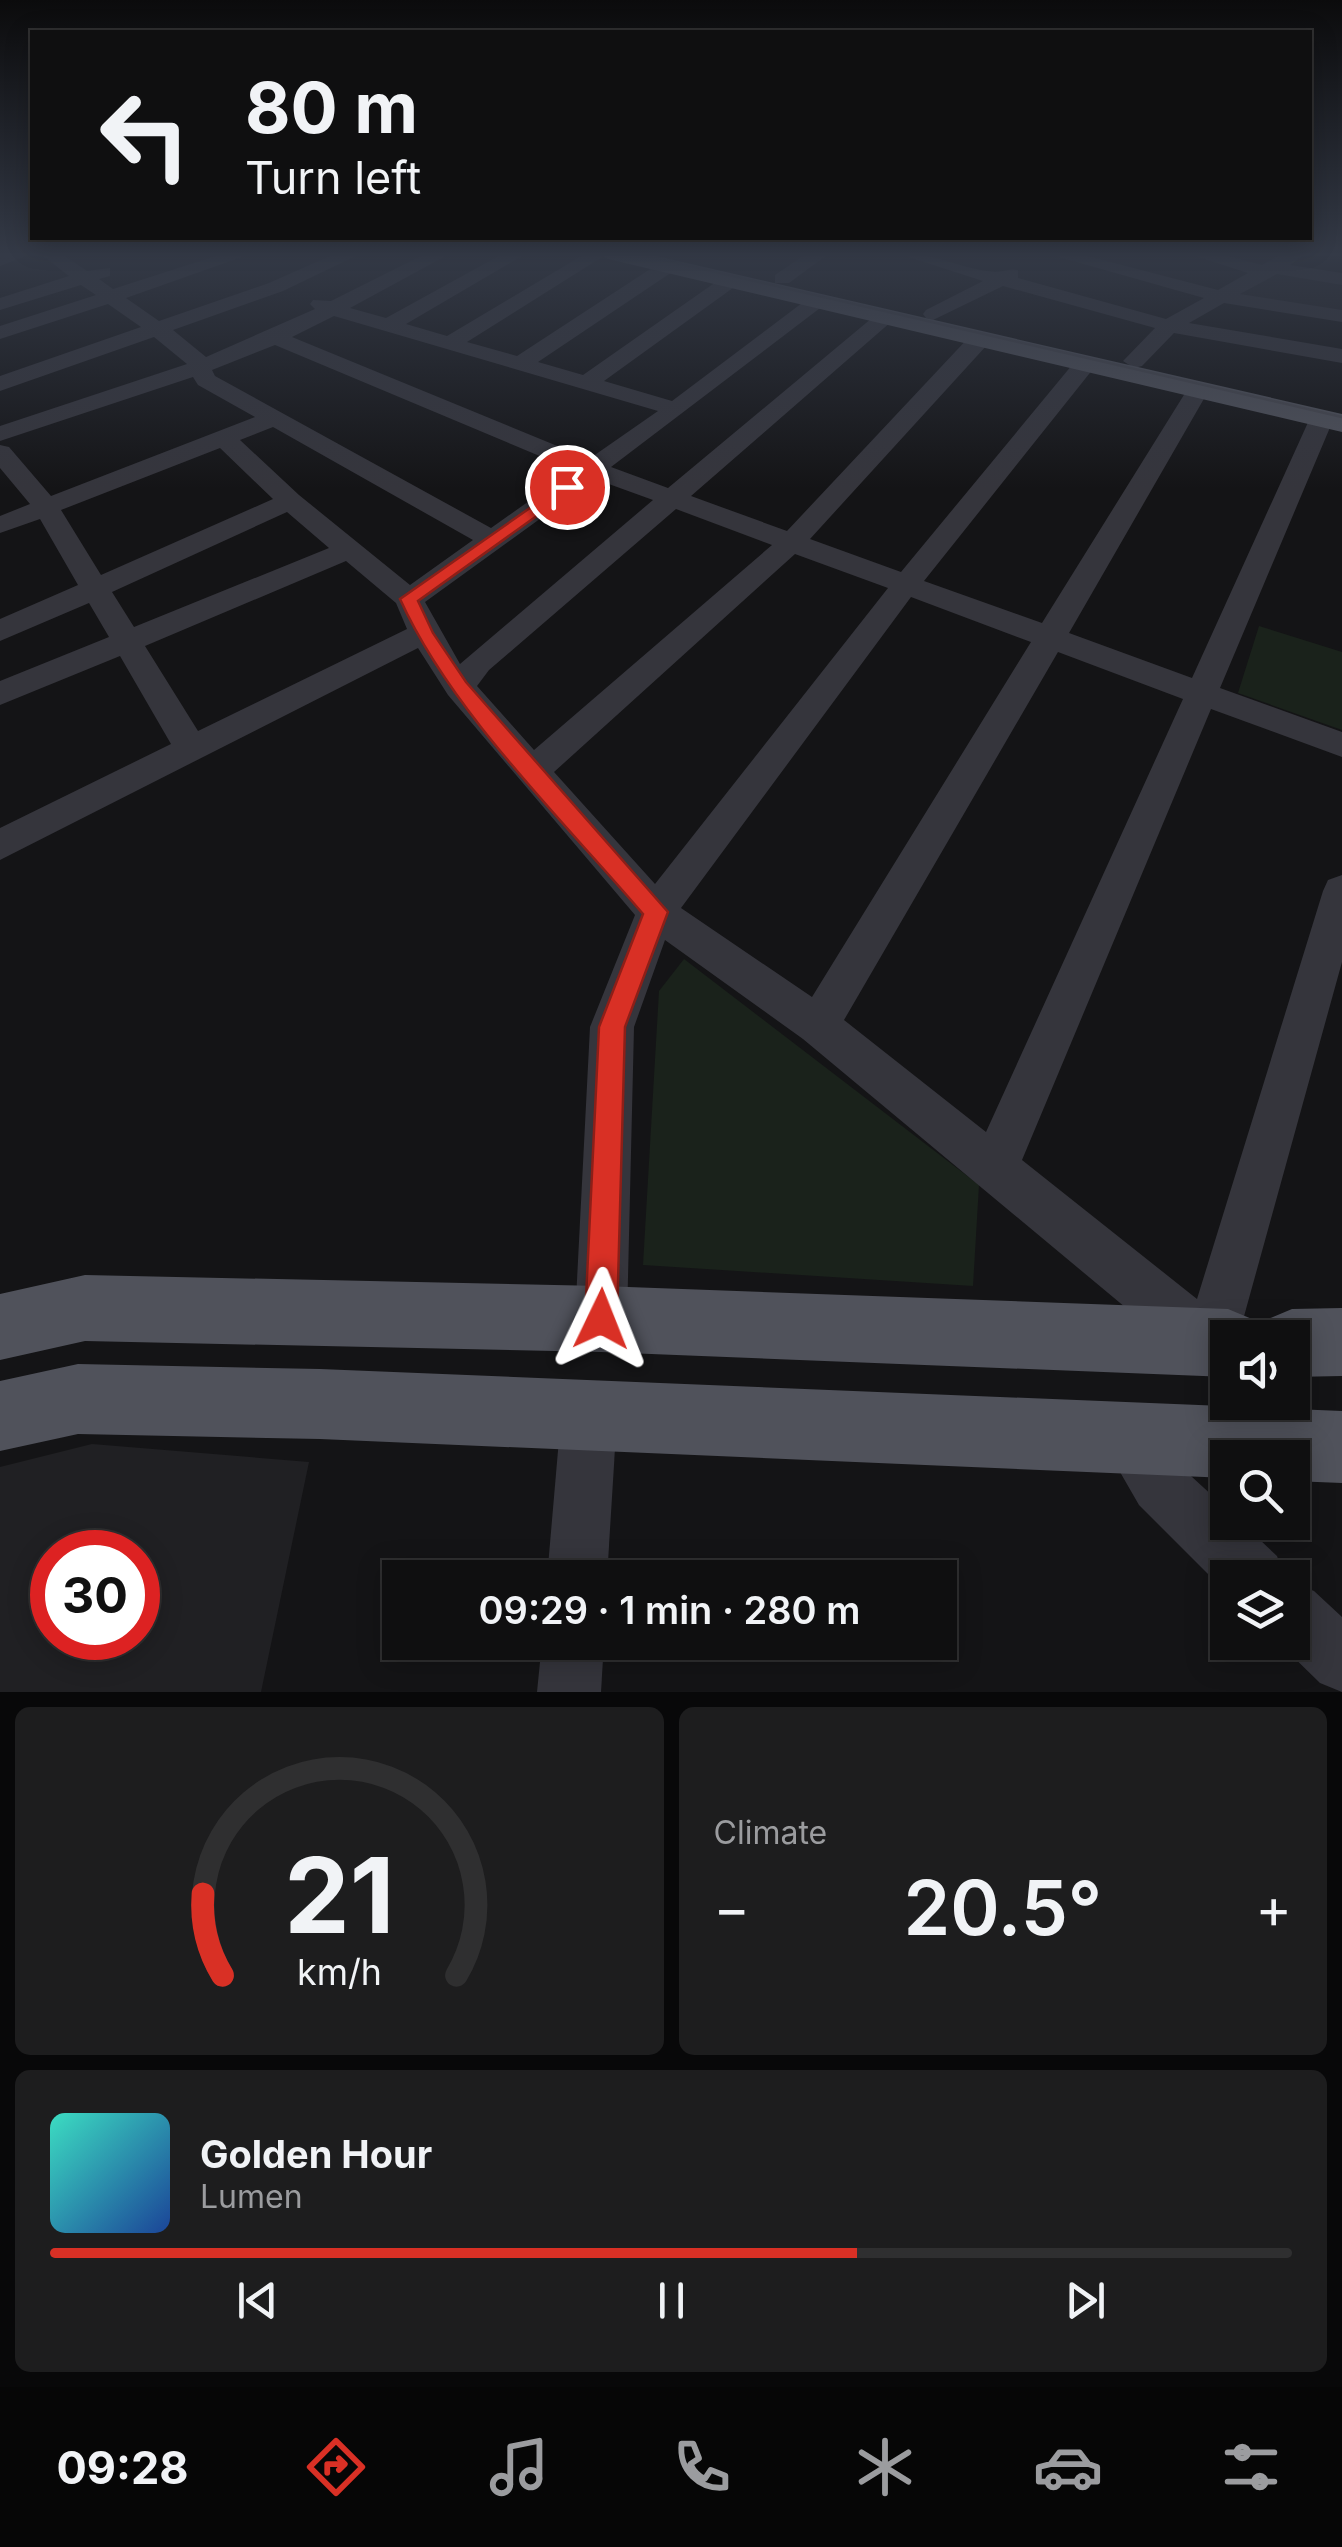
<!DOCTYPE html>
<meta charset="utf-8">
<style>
:root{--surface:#0f0f10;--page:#1d1d1e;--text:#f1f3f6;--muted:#9b9c9f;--line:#2f2f30;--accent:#d93025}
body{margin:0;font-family:Inter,sans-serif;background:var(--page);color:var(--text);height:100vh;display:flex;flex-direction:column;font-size:38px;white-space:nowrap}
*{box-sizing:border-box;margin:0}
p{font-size:32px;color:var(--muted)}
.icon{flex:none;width:55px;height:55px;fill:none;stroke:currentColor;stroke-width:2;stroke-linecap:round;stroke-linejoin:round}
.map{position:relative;height:1692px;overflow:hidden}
.side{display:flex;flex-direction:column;gap:15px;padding:15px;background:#080809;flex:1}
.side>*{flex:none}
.top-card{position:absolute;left:30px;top:30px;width:1282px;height:210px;border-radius:0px;box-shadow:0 5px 25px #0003,0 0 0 2px var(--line);background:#0f0f10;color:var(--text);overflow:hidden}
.tools{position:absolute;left:1210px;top:1320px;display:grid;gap:20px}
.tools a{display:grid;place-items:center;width:100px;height:100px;border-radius:0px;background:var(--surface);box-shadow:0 5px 25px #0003,0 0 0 2px var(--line);font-size:50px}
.speed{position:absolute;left:30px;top:1530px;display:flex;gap:20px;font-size:50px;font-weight:700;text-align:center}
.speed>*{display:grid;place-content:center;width:130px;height:130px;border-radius:50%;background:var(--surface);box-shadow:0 5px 25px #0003,0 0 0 2px var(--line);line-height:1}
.speed .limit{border:15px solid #d22;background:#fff;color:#111}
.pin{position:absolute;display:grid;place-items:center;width:85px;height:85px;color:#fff;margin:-42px;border:5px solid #fff;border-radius:50%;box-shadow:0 2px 10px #0007}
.me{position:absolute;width:110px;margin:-55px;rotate:2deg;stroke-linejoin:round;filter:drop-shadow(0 0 8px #0008)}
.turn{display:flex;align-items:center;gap:35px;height:210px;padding:0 50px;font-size:45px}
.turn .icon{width:130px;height:130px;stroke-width:2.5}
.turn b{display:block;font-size:70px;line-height:85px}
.big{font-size:75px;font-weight:600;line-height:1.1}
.side .tile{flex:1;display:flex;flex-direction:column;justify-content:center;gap:15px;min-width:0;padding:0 35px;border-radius:15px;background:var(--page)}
.side .dial{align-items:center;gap:0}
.dial svg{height:260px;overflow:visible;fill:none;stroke:var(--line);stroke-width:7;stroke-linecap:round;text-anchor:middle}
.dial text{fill:var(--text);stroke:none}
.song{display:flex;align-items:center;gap:30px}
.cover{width:120px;height:120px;border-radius:15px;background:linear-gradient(135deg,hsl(170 70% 55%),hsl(220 70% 35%))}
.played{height:10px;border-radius:5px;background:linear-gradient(90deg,var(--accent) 65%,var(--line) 65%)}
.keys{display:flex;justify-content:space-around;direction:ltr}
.heat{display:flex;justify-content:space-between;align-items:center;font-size:55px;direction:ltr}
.side .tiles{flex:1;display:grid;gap:15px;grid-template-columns:1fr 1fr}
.tile:last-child{grid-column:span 2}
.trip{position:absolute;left:382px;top:1560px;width:575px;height:100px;border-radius:0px;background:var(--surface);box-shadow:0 5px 25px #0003,0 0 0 2px var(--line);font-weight:600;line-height:100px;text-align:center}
.tabs{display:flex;height:160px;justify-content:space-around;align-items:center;background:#060606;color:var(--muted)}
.tabs .icon{width:70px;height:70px}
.tabs .on{color:var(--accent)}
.tabs b{font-size:45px;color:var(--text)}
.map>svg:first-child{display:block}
</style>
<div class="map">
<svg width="1342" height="1692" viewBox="0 0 1342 1692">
<rect width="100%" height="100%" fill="#141416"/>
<g fill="#202023" fill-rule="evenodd">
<polygon points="1274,268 1342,278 1342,316 1223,297"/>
<path d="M92,1444l217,18 -48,230h-261v-225zM52,1552h86v86h-86z"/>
</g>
<g fill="#1a221b">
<polygon points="1259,626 1342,652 1342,730 1238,693"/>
<polygon points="684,959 979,1185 973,1286 643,1265 659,991"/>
</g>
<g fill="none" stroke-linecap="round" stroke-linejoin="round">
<g fill="#35353c" fill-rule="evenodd">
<polygon points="7,252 36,252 0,266 0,254"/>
<path d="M38,252h21l28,19 23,-3v8l-11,3 14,10 115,-37h28l-130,46 33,23 110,-38 70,-31h25l-81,39 -110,39 33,27 109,-48 -5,-5 3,-4 18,1 98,-49h24l-103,56 36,10 120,-66h23l-123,72 41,12 141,-84h22l-143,90 50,14 144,-94h14v8l-137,92 45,13 140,-98h14v8l-133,96 68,20 138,-104h14v8l-213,162 57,21 210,-175h14l3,4 -3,4 -201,175 96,35 184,-196h16l3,5 -3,5 -177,194 91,33 176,-213h16l3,5 -3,5 -169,212 118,42 145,-233 11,-7 8,2 3,5 -140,243 123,45 118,-260 12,-7 8,2 4,5 -114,270 122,44v25l-131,-48 -189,451 175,139 126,-408 5,-11 14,-5v87l-104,376h-10v24l-18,8 -19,-8 -388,-323 -138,-99 -31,87 -7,292 -7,19 -19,7 -19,-7 -7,-19 15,-292 45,-112 -187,-220 -30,-47 -418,212v-32l171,-84 -51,-88 -120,49v-24l109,-44 -20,-34 -89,38v-22l78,-34 -38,-66 -40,14v-17l30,-12 -30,-36v-23l9,2 42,49 204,-79 -57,-32 -5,-8 -193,64v-15l187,-62 -33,-27 -154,54v-15l141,-49 -33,-23 -108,35v-13l96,-31 -15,-10 -81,25v-12l69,-22zM334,316l324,95 -69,48 -297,-122zM275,345l298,125 -82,58 -276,-152 -3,-6zM273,427l200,113 -63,45 -111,-90 -59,-55zM220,448l53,51 -172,76 -40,-65zM595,479l58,21 -193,164 -35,-62zM676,509l96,36 -238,205 -57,-64 12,-16zM287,512l42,36 -195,79 -22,-35zM795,554l93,34 -233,296 -101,-112zM346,561l50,42 11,26 -209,102 -53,-85zM911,597l120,45 -219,355 -131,-89zM1058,652l125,47 -197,433 -142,-112z"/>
<polygon points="809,252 831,252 789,283 775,283 775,275"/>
<path d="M893,252c41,0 66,17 102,20 8,0 14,-4 23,-2v8l148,41 38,-21 -163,-46h31l146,38 30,-17 -65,-21h30l49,13 23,-13h23l-18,13 52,8v12l-65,-11 -37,20 102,16v12l-118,-19 -35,20 153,26v14l-168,-30 -32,33 -8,2 -11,-7 32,-33 -152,-42 -70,34 -7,-2 -3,-4 3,-4 57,-29z"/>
<polygon points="589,1388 609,1396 617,1416 607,1578 547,1578 561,1416 569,1396"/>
<polygon points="1129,1411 1149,1419 1179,1465 1228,1510 1228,1522 1241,1522 1277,1556 1285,1578 1228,1578 1228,1594 1139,1505 1101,1439 1109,1419"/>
<polygon points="1292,1582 1314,1591 1342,1617 1342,1692 1320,1683 1278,1642 1292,1642"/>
<polygon points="542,1642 604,1642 601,1692 537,1692"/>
</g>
<g fill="#50525b" fill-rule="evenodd">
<polygon points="596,252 639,252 1342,414 1342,432 608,259"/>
<polygon points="85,1275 601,1286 1228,1309 1252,1319 1260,1338 1228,1338 1228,1377 601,1352 85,1341 0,1360 0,1294"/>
<polygon points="1342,1308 1342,1376 1292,1377 1292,1338 1260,1338 1268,1319 1292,1309"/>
<polygon points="78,1364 320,1369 1342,1411 1342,1483 1292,1481 1292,1458 1228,1458 1228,1478 320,1439 78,1434 0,1451 0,1381"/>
</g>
<polyline stroke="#484951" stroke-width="2.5" points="629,252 1342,417"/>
</g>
<linearGradient id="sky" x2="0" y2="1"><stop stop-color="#0b0b0c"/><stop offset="0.52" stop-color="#343a47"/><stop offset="1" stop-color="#343a47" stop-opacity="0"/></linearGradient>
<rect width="1342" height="489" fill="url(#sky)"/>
<path fill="#d93025" stroke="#8d1f18" stroke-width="2.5" d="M567,482l6,2v6l-155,111 15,32 33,49 202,230 -43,115 -8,292 -4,12 -12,4 -11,-4 -5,-12 14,-292 44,-113c-81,-95 -192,-202 -243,-315z"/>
</svg>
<div class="tools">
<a><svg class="icon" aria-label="sound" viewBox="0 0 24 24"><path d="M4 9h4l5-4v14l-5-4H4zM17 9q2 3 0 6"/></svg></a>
<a><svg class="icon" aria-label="search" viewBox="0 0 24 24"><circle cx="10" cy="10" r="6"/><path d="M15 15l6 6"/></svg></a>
<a><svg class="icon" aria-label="layers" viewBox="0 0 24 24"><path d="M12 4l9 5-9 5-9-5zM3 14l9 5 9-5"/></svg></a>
</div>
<div class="speed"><div class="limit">30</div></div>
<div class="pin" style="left:567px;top:487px;background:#d93025"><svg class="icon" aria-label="arrive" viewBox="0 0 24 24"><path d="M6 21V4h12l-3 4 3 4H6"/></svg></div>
<svg class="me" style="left:601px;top:1319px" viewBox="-20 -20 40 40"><path d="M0-17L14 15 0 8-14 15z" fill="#d93025" stroke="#fff" stroke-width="4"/></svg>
<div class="trip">09:29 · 1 min · 280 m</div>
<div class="top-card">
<div class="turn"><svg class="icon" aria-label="left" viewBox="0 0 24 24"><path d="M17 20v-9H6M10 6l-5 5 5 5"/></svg><div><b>80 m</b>Turn left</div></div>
</div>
</div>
<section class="side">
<div class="tiles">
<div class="tile dial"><svg viewBox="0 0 100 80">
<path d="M14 69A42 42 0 1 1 86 69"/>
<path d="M14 69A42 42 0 0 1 8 44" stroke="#d93025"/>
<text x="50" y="56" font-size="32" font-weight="700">21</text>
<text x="50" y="72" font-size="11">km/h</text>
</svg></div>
<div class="tile"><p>Climate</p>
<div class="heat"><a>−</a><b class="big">20.5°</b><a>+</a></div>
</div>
<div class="tile">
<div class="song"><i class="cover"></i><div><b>Golden Hour</b><p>Lumen</p></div></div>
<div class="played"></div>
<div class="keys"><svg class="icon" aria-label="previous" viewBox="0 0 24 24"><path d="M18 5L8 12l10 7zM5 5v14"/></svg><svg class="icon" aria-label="pause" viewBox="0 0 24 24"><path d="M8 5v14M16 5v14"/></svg><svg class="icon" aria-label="next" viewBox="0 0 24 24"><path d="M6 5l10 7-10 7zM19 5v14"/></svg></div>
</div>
</div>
</section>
<nav class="tabs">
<b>09:28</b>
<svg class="icon on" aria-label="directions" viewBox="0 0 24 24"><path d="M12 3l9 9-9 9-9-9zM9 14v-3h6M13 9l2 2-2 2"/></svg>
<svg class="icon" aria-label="music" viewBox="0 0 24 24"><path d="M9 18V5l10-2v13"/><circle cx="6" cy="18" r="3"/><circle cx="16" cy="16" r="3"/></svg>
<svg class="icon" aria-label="phone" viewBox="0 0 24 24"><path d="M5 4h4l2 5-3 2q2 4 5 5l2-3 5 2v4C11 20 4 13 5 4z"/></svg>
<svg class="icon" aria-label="climate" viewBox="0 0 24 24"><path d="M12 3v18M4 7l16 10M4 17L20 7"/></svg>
<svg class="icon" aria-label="car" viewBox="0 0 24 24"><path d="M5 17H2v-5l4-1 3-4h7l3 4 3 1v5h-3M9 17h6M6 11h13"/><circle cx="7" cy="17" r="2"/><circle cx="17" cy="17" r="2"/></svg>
<svg class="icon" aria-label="filters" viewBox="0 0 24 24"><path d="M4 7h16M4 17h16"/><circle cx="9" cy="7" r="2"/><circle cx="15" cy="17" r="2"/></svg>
</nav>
